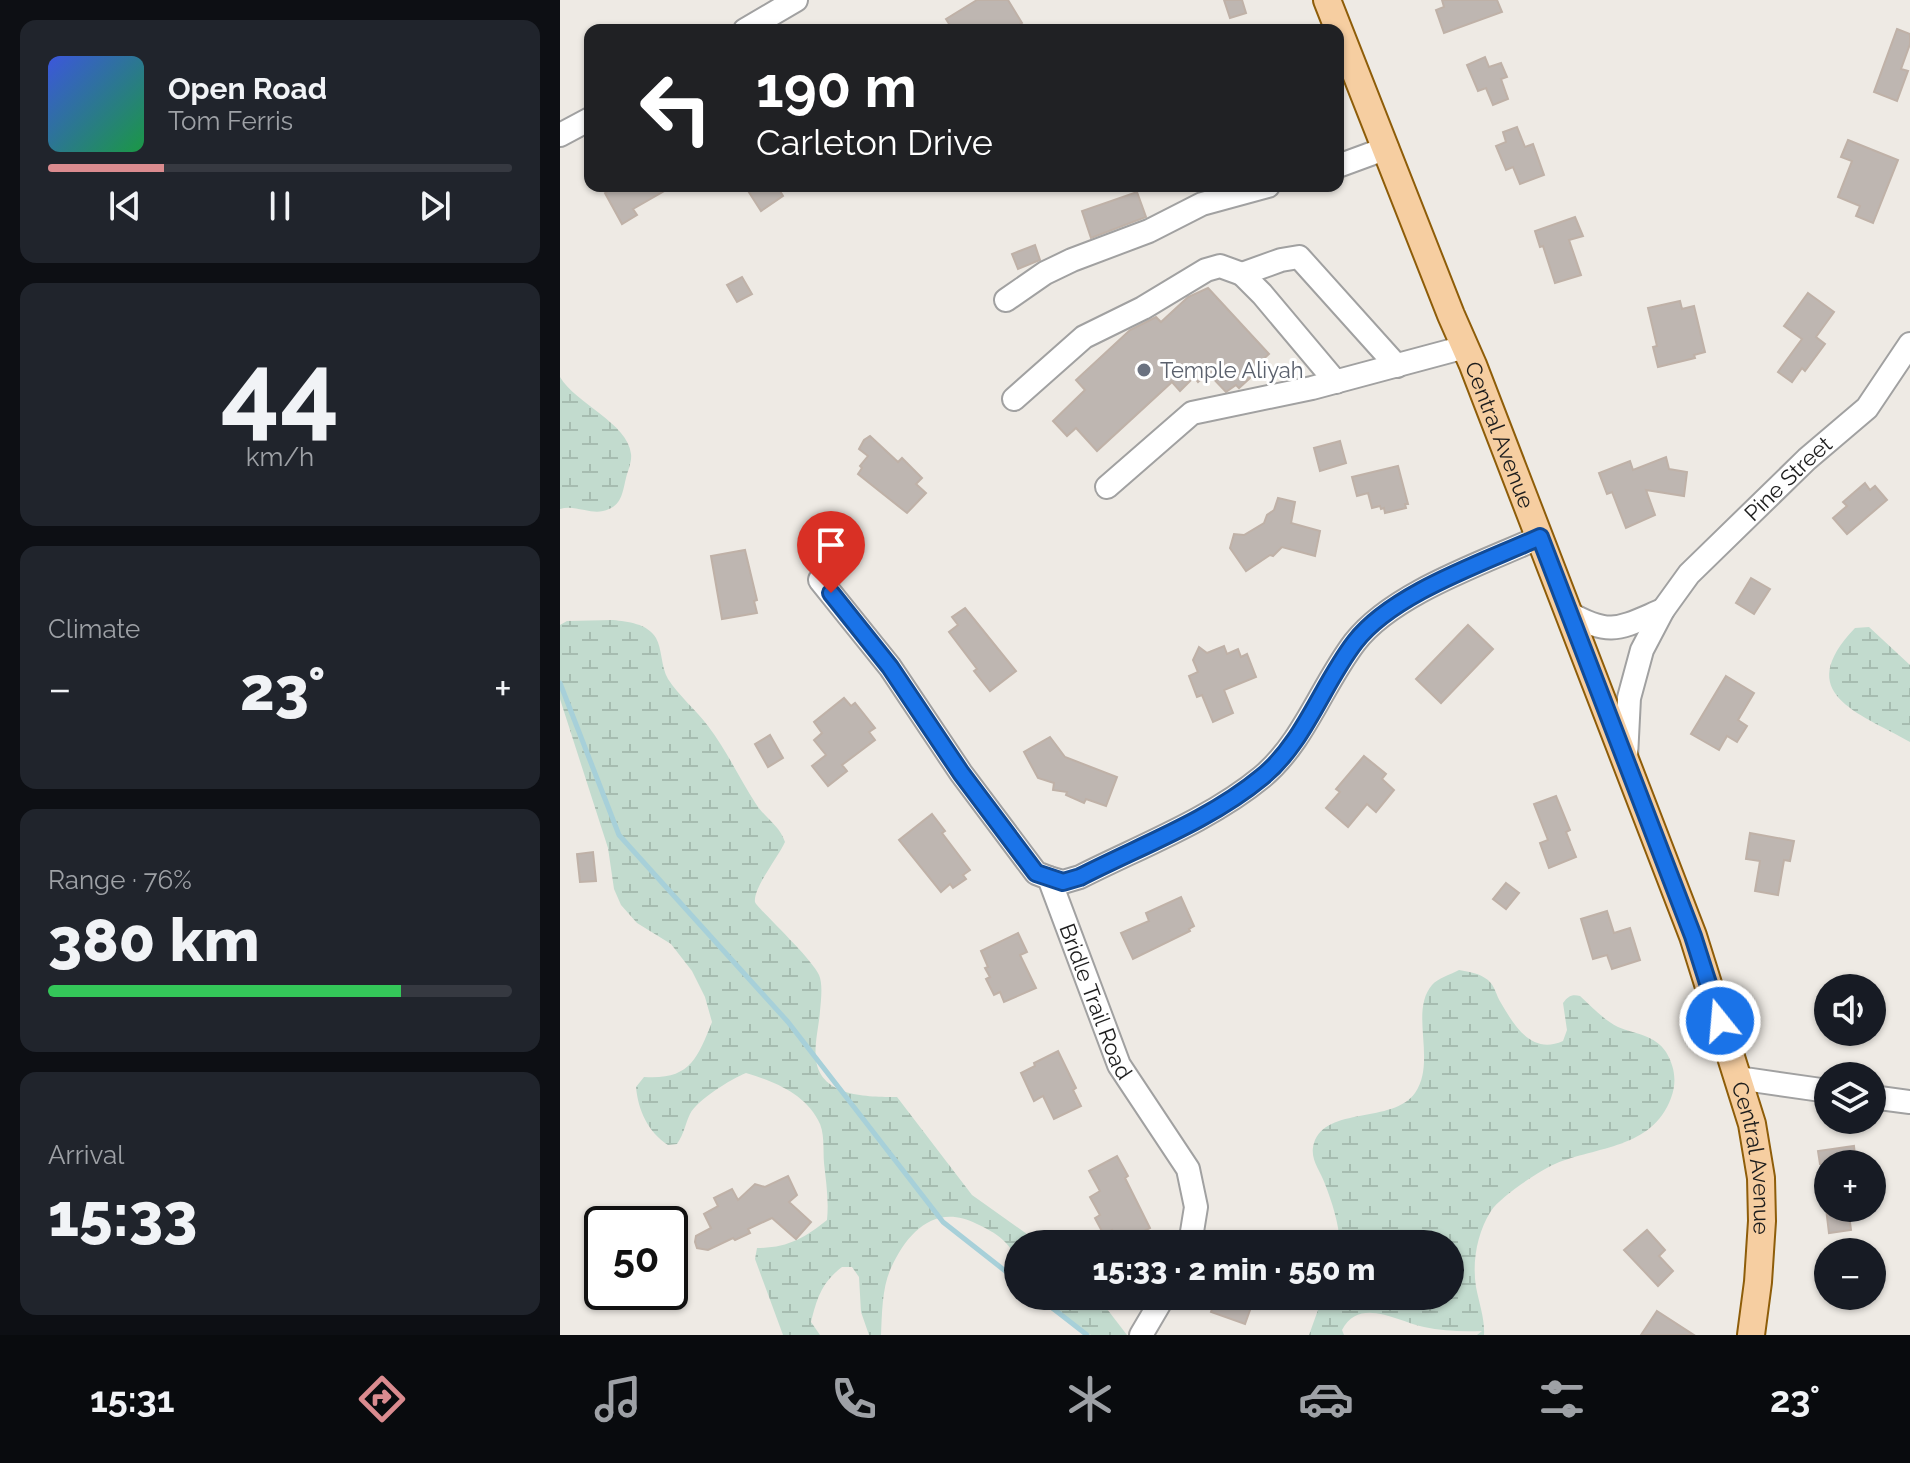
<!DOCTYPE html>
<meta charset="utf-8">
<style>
:root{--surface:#171b24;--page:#20242c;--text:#f1f3f6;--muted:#9ea1a6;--line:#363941;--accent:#da8b8f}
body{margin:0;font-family:Raleway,sans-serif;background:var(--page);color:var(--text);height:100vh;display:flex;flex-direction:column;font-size:30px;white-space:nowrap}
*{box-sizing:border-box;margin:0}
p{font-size:26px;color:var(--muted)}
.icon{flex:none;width:44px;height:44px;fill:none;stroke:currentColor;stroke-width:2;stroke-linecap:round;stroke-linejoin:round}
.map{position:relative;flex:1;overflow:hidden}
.side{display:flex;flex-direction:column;gap:20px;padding:20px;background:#0d0f14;width:560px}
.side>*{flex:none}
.guide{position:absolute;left:24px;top:24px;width:760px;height:168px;border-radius:16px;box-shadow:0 2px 6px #0004;background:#202124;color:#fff;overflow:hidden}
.fabs{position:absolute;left:1254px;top:974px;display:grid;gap:16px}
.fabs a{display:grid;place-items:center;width:72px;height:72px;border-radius:50%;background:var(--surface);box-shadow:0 2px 6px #0004;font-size:40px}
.speed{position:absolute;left:24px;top:1206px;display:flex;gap:16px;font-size:40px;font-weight:700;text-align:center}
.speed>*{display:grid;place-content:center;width:104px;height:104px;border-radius:50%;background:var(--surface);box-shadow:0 2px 6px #0004;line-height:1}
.speed .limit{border:4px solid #111;border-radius:12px;background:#fff;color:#111}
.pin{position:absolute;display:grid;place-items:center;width:68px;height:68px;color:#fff;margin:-82px -34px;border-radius:50% 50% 50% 0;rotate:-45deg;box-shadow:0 0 8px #0007}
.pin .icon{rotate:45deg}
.me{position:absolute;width:88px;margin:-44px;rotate:343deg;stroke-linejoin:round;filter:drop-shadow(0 0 6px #0008)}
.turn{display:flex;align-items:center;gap:28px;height:168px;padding:0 40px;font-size:36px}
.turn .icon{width:104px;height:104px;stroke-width:2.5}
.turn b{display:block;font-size:56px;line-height:68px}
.big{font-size:60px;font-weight:800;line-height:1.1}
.side .tile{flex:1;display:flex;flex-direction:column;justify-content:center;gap:12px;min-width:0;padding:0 28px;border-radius:16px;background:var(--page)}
.side .dial{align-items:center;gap:0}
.dial b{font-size:104px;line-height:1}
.song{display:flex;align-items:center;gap:24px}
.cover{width:96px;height:96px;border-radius:12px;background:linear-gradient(135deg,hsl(230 70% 55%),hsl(140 70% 35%))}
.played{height:8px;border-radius:4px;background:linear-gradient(90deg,var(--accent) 25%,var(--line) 25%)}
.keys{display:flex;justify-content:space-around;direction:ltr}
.heat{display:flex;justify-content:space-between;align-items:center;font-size:44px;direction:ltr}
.charge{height:12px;border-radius:6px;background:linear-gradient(90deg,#34c759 76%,var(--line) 0)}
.trip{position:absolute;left:444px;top:1230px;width:460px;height:80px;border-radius:40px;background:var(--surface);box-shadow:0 2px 6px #0004;font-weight:800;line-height:80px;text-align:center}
.tab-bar{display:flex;height:128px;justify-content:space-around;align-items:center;background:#090b0e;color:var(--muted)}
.tab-bar .icon{width:56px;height:56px}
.tab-bar .selected{color:var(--accent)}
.tab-bar b{font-size:36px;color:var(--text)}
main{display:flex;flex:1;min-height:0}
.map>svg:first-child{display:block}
</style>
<main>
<section class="side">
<div class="tile">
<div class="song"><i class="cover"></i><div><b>Open Road</b><p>Tom Ferris</p></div></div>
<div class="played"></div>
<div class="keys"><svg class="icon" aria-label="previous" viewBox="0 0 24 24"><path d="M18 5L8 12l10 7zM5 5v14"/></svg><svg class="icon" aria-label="pause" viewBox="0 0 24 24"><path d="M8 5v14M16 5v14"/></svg><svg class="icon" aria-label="next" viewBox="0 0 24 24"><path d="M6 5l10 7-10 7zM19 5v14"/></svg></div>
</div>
<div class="tile dial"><b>44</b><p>km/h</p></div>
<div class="tile"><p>Climate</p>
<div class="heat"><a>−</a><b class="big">23°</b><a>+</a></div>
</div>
<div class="tile"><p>Range · 76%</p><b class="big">380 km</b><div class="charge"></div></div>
<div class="tile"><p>Arrival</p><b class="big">15:33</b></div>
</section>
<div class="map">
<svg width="1350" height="1335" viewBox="0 0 1350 1335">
<defs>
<pattern id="wetland-marsh" width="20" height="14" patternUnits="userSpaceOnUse" patternTransform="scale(2)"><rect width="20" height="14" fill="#c2dbce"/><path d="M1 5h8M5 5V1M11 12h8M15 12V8" fill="none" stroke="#a6bcb0"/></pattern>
</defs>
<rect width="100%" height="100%" fill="#eeeae4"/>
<g fill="url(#wetland-marsh)">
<path d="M0,377c16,27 68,46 71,77 1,8 -3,16 -5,24 -3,12 -4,26 -17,31 -16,8 -33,-5 -49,0z"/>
<path d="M53,620c15,2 34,3 43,18 6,10 5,29 12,41 11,17 28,31 40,47 19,25 31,52 48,78 9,14 24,22 29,38 -6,14 -32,46 -30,60 1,5 56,55 64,73 4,9 2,25 1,36 -1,15 -6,33 -4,49 5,37 52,37 81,37l75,98 69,49h-23v15c-13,-20 -20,-25 -41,-35 -41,-21 -69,7 -86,44 -9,19 -9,46 -10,67h-12l-8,-23 -2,-35 -7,-10h-10c-20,15 -25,31 -31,55l9,13h-37l-28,-76 2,-11c30,0 48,-10 70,-28 2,-20 -1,-38 -3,-57 -1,-13 1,-32 -6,-43 -14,-27 -45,-39 -72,-47 -15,6 -49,27 -56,41 -5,10 -5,18 -13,30l-9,1c-20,-13 -30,-35 -32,-58l8,-10c45,3 53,-17 68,-55l-7,-25 -13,-26 -21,-27 -34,-21 -16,-18 -7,-16 -6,-41 -48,-149v-74l7,-4z"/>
<path d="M1309,627l41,38v77c-52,-30 -118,-48 -55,-114z"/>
<path d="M899,970c11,2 20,3 29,10 7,6 8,15 13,23 14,24 31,52 62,38l4,-11 -4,-27c5,-7 9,-9 17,-7 12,11 24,24 38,31 17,7 37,8 48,25 9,15 11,30 5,46 -19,51 -74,48 -116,66 -16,7 -55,33 -64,47 -14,22 -19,51 -15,76 3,16 9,32 8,48h-7l5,-4c-19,1 -40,0 -58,-4 -26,-5 -64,-31 -82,3l2,5h-35l14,-39h127v-52h-110c-1,-20 -8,-42 -15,-60 -5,-14 -16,-25 -11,-41 12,-37 79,-19 101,-50 22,-32 -6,-81 17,-108 6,-7 18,-10 27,-15z"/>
<polygon points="474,1296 537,1296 567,1335 531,1335 489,1309"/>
</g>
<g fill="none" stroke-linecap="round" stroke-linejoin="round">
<g stroke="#a7d0d9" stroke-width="5">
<polyline points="0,683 59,835 228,1022 383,1222 458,1281"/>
<polyline points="477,1296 527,1335"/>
</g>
</g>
<g fill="#beb6b1" stroke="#bfb1a7" stroke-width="2">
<polygon points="417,0 448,0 462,23 451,30 393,30 386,19"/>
<polygon points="664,0 682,0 686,13 670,18"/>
<polygon points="882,0 937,0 942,12 884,33 876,10 884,7"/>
<polygon points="1337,29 1350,34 1350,44 1341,69 1348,71 1337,101 1314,92"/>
<polygon points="925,57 929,67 941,63 947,77 941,79 948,99 933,105 926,88 918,91 907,65"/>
<polygon points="957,127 965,147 973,144 984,175 960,184 953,167 946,170 936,146 946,142 943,132"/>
<polygon points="1288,140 1338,160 1313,223 1296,216 1300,206 1278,197 1292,161 1281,157"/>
<polygon points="57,186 113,186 73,209 77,215 62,224 45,193"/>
<polygon points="185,186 217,186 223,196 201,211"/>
<polygon points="577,192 586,217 531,238 522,211"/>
<polygon points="1015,217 1023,236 1009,240 1021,275 995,283 983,246 980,247 975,231"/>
<polygon points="475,245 480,260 458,269 452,254"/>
<polygon points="182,277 192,294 177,302 167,285"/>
<polygon points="648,288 709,354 699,363 702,367 679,388 676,385 666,392 648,373 638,382 634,377 620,391 612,382 537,451 516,428 507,436 493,421 525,390 516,380 570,330 596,317 601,322 628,297"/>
<polygon points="1248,293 1274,312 1256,337 1265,344 1245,371 1242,368 1232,382 1218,372 1242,339 1224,326"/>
<polygon points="1120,301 1122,309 1134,306 1145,352 1134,355 1135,358 1098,367 1093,347 1097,346 1088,308"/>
<polygon points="310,436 338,462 342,458 362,478 356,484 366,493 347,513 298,474 302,468 300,466 308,456 299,449 304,440"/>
<polygon points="780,441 786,463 760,471 754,448"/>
<polygon points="1106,457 1109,469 1127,472 1124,496 1086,490 1095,515 1066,528 1052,492 1047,494 1039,473 1070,461 1073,470"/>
<polygon points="838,466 848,504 845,504 846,508 825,513 824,508 821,509 820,506 812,508 808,493 797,496 792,477"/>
<polygon points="1305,483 1310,490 1315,486 1327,500 1287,534 1273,518 1287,506 1283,502"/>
<polygon points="718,498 735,502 731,523 760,531 755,556 722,547 713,556 710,555 686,571 670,548 674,534 684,535 704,523 707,515 714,510"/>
<polygon points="185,550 197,600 194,601 197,613 162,619 151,556"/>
<polygon points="1191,578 1210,589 1194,614 1176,603"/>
<polygon points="405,608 456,671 430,691 414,671 417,669 389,632 398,625 392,617"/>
<polygon points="908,625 933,649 881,703 856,679"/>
<polygon points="664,646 667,654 678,649 681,657 687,654 696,677 664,690 673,713 653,722 642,695 637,697 629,676 638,672 633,660 639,647 647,653"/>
<polygon points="1166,676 1194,693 1178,720 1187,726 1177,742 1167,736 1159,750 1131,734"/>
<polygon points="284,698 291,706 295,703 315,728 309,732 315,740 282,765 287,771 268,786 252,766 266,755 254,740 262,733 254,722"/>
<polygon points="210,735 223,758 208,767 195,744"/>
<polygon points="490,737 505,757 557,777 546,806 526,799 524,803 506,795 507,792 493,790 494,783 478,778 464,752"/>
<polygon points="804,756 826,774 822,779 834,790 816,812 807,804 788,827 766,808 780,792 776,789"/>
<polygon points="996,796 1010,830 1006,832 1016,857 989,868 980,843 988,840 974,804"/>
<polygon points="372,814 385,831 382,833 410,870 403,875 406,879 393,888 390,884 381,892 339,840"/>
<polygon points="1190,833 1234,841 1230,861 1224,860 1218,895 1195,891 1200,861 1186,859"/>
<polygon points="33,852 36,881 20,882 17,854"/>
<polygon points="946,883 959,893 946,909 933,899"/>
<polygon points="621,897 634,926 629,929 630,931 573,959 561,933 589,921 586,913"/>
<polygon points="1047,911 1054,933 1070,928 1080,960 1052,969 1047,955 1033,959 1021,919"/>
<polygon points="458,933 467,952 460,955 476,988 444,1002 440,992 434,995 426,979 430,977 425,968 428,967 421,951"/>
<polygon points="498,1051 516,1088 513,1090 521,1106 494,1119 483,1096 474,1101 461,1073 475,1066 474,1063"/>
<polygon points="1294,1146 1296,1164 1260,1164 1258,1151"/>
<polygon points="557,1156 568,1176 565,1178 590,1228 578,1234 580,1239 569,1244 560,1244 552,1230 544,1235 535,1218 540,1215 530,1197 540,1191 529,1171"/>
<polygon points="228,1176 237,1195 229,1202 251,1222 236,1239 212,1218 188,1229 190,1233 175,1240 173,1238 148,1250 137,1248 135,1242 136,1236 151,1228 144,1214 158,1206 154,1198 172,1189 178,1200 195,1184 205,1187"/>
<polygon points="1266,1208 1288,1208 1291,1230 1269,1233"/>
<polygon points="1087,1230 1105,1250 1099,1256 1113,1271 1098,1286 1064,1250"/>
<polygon points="657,1296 695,1296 685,1324 651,1312"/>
<polygon points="1097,1311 1134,1335 1081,1335"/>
</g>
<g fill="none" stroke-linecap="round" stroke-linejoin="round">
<defs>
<g id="minor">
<polyline points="185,30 236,0"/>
<polyline points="0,135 30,119"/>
<polyline points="778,166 827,148"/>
<polyline points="446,300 485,273 512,260 589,231 642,204 708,186"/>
<polyline points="776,382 702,294 682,274 721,260 739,257 837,366"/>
<polyline points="454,399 524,337 583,308 646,270 660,266 682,274"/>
<polyline points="547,487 632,413 752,388 905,347"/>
<path id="s1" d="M260,580l70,87 71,106 75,100 13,5 70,187 69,104 8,38 -6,37"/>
<path d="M1009,613c42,24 51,15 94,-3"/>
<path id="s2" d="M1066,757l3,-59 13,-48 21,-40 26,-36 118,-115 60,-51 43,-64"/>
<path d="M489,878l14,4 17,-5c59,-30 130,-57 182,-100 42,-35 60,-92 93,-135 38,-49 128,-79 185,-105"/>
<polyline points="1178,1078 1268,1091"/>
<polyline points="1312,1097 1350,1102"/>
<polyline points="581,1335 604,1296"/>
</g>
<g id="major">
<path id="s3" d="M767,0l124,315 22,50 220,571 59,188 9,54 1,43 -4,61 -7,53"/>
</g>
</defs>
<use href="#minor" stroke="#a1a1a1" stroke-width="26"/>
<use href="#major" stroke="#8e5d09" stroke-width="30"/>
<use href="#minor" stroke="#fff" stroke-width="22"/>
<use href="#major" stroke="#f6cea1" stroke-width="26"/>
</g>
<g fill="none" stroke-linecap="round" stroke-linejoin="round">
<defs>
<path id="route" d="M271,593l59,74 71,106 75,100 27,9 17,-5c60,-31 129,-56 182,-100 42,-34 60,-92 93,-135 38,-49 128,-79 185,-105l153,399 27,85"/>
</defs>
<use href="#route" stroke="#114b97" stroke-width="20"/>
<use href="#route" stroke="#1a73e8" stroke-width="14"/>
</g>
<circle fill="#6b7280" stroke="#fff" stroke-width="3" cx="584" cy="370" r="8"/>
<g text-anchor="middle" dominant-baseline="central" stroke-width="6" stroke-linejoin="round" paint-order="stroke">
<g font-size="22" fill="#5b616d" stroke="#fff" text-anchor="start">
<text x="600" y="370">Temple Aliyah</text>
</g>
<g font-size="22" fill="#1d1d1d" stroke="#fff">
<text stroke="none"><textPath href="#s3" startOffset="468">Central Avenue</textPath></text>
<text stroke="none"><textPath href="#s2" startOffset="336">Pine Street</textPath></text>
<text stroke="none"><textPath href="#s1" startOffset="510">Bridle Trail Road</textPath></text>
<text stroke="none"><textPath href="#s3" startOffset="1236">Central Avenue</textPath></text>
</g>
</g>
</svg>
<div class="fabs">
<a><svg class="icon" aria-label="sound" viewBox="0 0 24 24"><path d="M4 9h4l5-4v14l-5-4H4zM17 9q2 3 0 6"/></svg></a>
<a><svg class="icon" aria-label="layers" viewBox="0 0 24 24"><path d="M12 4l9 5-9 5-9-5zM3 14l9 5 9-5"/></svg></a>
<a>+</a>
<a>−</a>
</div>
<div class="speed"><div class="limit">50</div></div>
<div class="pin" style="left:271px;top:593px;background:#d93025"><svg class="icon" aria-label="arrive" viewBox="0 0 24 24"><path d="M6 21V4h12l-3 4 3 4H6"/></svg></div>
<svg class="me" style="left:1160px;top:1021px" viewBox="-20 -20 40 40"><circle r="17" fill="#1a73e8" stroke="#fff" stroke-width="3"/><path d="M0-11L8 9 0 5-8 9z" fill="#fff"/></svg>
<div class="trip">15:33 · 2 min · 550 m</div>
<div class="guide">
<div class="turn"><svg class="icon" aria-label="left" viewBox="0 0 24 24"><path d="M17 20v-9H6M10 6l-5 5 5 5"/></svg><div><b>190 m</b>Carleton Drive</div></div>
</div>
</div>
</main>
<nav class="tab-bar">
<b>15:31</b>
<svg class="icon selected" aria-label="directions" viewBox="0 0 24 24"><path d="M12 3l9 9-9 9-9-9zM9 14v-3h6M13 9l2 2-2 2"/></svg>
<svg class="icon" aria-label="music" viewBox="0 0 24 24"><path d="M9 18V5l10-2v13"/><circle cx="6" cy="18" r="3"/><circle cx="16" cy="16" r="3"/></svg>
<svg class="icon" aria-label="phone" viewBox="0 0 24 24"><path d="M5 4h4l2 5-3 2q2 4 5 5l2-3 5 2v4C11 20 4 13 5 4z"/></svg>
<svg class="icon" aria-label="climate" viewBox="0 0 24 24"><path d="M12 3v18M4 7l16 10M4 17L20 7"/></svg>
<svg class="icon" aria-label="car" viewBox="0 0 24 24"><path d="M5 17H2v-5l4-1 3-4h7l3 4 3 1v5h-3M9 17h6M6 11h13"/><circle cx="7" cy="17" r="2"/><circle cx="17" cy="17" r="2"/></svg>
<svg class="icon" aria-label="filters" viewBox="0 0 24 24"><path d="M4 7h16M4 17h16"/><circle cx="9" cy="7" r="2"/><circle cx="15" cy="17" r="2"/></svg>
<b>23°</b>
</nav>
